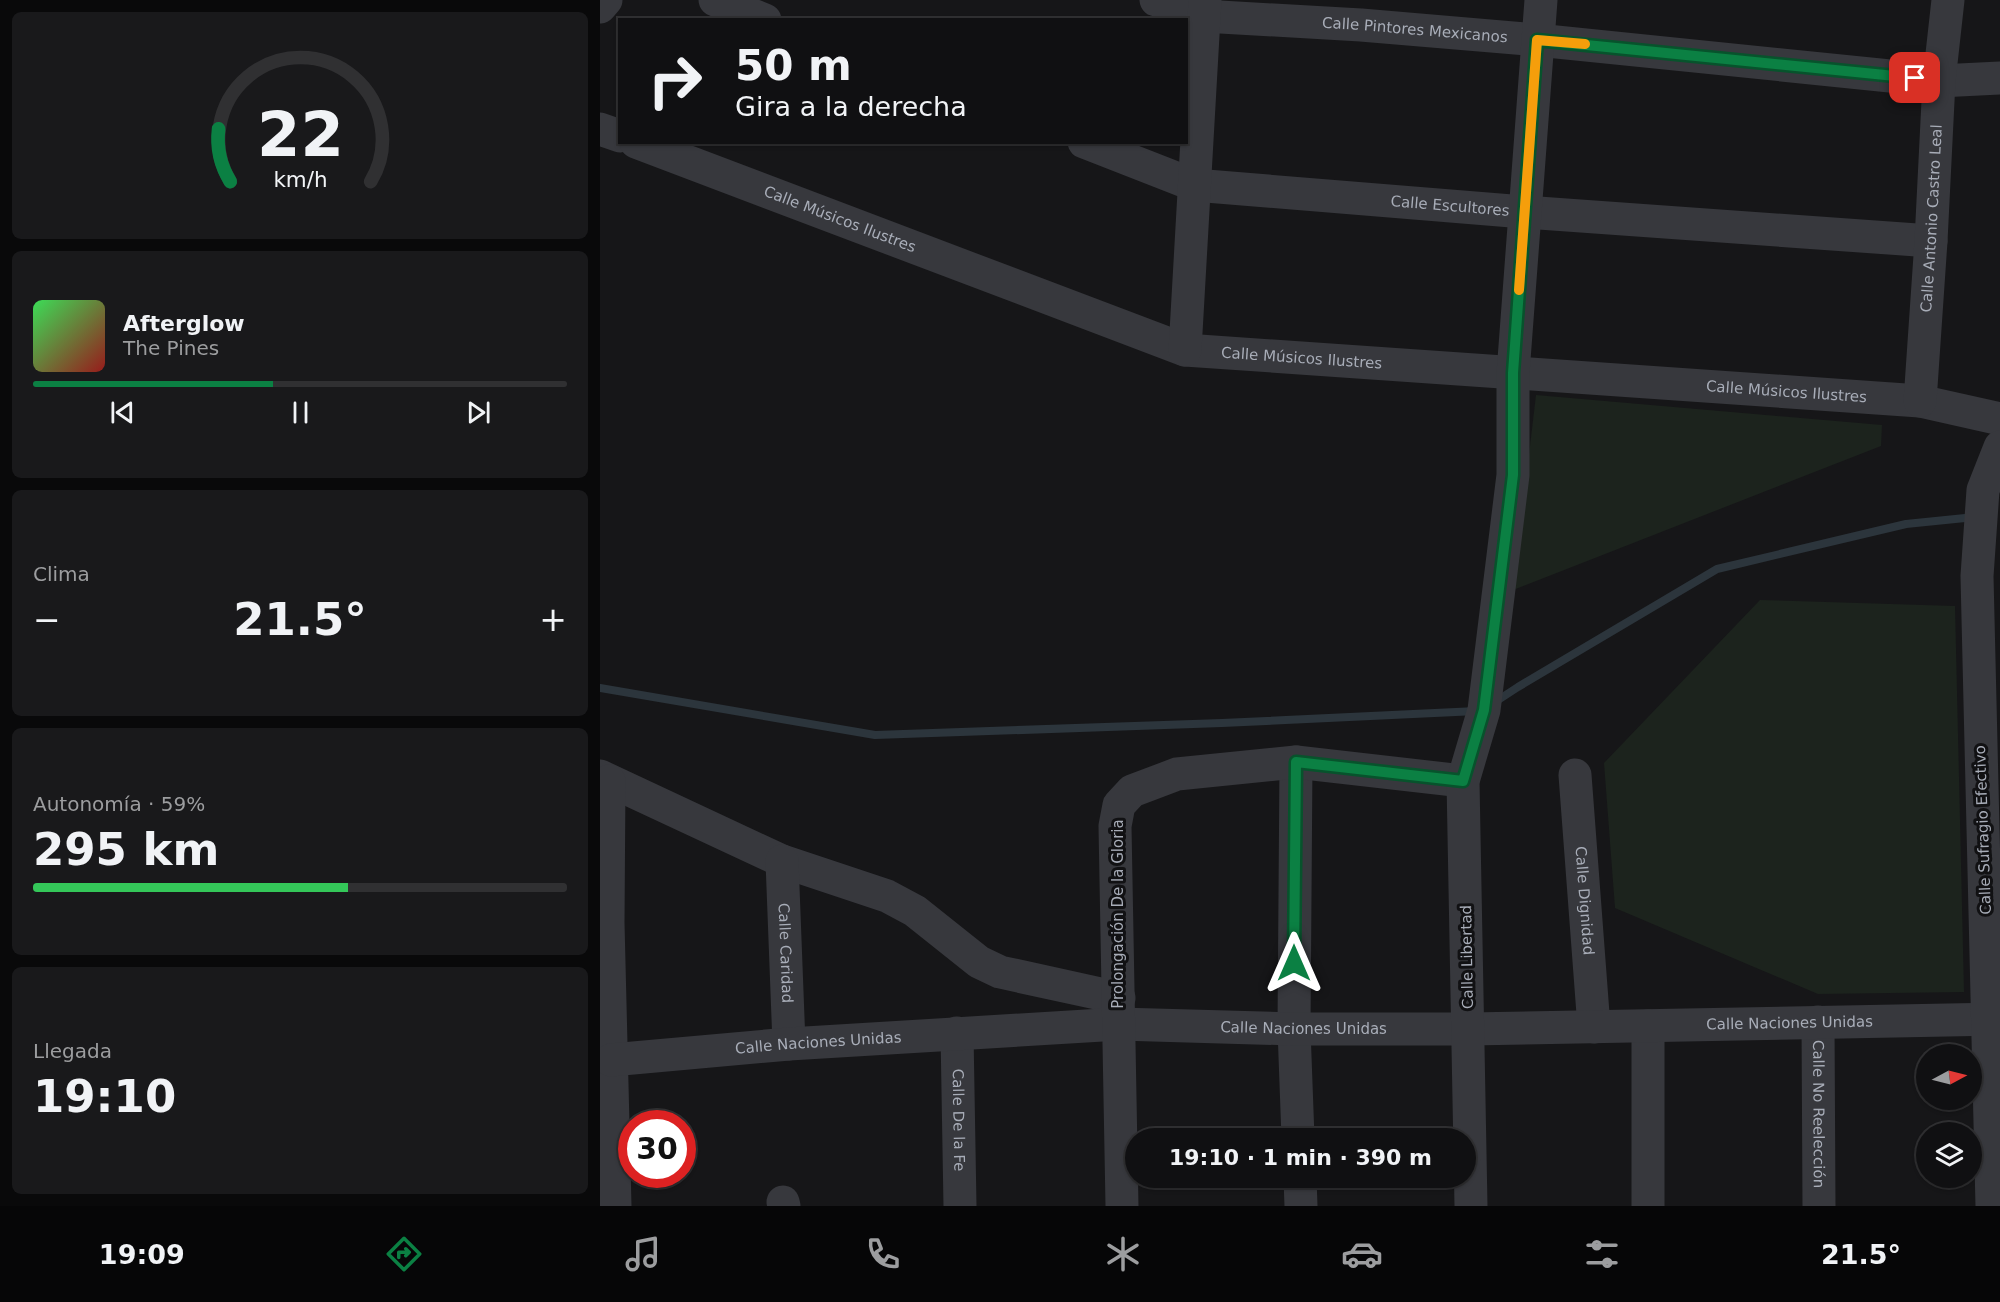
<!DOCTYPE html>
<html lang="es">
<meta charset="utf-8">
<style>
:root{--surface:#101012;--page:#19191b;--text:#f1f3f6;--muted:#9c9d9f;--line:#303032;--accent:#0b8043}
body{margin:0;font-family:"DejaVu Sans",sans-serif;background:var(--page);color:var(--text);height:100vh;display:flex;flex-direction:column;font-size:22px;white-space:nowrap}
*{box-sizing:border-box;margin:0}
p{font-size:20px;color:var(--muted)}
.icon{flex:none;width:33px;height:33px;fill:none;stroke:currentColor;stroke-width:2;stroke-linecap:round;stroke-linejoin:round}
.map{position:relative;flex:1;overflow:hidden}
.sheet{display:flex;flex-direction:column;gap:12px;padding:12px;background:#09090a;width:600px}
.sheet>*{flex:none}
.banner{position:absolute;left:18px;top:18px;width:570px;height:126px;border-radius:0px;box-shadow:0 2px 4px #0004,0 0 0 2px var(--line);background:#101012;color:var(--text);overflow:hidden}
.needle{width:39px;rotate:83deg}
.controls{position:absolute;left:1316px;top:1044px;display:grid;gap:12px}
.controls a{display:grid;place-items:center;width:66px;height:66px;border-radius:50%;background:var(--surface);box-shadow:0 2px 4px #0004,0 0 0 2px var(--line);font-size:30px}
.speed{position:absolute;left:18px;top:1110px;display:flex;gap:12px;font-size:30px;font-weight:700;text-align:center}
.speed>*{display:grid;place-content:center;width:78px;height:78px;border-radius:50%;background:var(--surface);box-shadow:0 2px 4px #0004,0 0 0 2px var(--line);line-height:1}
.speed .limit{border:9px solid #d22;background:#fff;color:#111}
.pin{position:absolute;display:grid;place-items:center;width:51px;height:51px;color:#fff;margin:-26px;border-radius:12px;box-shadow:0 3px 9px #0006}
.me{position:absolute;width:66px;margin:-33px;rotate:0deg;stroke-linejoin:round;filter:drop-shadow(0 0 4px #0008)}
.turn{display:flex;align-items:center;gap:21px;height:126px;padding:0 18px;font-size:27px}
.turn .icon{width:78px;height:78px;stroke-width:2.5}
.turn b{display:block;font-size:42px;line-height:51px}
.big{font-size:45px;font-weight:600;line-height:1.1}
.sheet .widget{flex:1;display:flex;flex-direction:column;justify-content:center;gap:9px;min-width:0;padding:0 21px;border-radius:9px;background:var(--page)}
.sheet .dial{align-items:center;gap:0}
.dial svg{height:156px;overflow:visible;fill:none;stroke:var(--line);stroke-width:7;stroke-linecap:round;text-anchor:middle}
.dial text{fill:var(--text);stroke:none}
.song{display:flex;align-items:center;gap:18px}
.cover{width:72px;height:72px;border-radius:9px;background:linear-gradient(135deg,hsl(130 70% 55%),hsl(0 70% 35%))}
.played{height:6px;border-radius:3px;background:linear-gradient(90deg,var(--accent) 45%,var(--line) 45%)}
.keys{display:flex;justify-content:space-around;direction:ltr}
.heat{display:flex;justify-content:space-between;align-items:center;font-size:33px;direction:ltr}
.charge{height:9px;border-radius:4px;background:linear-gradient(90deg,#34c759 59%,var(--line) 0)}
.trip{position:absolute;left:525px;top:1128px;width:351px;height:60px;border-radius:30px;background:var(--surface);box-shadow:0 2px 4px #0004,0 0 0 2px var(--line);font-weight:600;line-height:60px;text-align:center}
.tabs{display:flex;height:96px;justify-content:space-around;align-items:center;background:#060607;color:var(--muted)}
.tabs .icon{width:42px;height:42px}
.tabs .current{color:var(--accent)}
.tabs b{font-size:27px;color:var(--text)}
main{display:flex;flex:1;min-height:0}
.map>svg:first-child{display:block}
</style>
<main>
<section class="sheet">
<div class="widget dial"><svg viewBox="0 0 100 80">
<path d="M14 69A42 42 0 1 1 86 69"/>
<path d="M14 69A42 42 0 0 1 8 42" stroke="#0b8043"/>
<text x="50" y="56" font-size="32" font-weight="700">22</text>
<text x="50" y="72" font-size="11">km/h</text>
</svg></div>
<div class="widget">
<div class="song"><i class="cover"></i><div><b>Afterglow</b><p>The Pines</p></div></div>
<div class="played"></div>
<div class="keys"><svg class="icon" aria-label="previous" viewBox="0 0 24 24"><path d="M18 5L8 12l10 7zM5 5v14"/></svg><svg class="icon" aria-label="pause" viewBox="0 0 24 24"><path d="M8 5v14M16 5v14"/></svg><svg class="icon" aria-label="next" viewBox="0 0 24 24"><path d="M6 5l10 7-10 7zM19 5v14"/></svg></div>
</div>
<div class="widget"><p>Clima</p>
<div class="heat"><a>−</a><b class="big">21.5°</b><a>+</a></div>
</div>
<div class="widget"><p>Autonomía · 59%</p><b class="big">295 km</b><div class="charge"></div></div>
<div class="widget"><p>Llegada</p><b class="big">19:10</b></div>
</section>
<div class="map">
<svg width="1400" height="1206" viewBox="0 0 1400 1206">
<rect width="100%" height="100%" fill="#161618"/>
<g fill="#1c231d">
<polygon points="936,395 1282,425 1281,446 913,590"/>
<polygon points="1160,600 1355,606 1364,992 1218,994 1015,908 1004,763"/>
</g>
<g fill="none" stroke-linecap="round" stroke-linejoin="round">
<g stroke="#2c353c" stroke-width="8">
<polyline points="0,688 275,735 622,723 877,711"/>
<polyline points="895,702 918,687 1117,569 1306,524 1375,517"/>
</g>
<g stroke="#37383d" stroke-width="33">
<polyline points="115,0 165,20"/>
<path id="s1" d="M556,0l47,16 158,9 176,15 402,41 61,-3"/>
<polyline points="0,7 6,0"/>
<polyline points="0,129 20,136"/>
<path id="s2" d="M36,142l549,208 735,51 80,18"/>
<path id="s3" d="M484,142l110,43 330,27 407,29"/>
<polyline points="585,350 605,0"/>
<path id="s4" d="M1320,401l11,-160 8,-160 9,-81"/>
<polyline points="696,762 694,1029 698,1138"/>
<path id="s5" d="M975,775l19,252"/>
<polyline points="0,776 182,861 287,896 315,911 379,962 400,972 519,998"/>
<polyline points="9,781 8,923 15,1206"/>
<path id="s6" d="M182,861l7,183"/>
<path id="s7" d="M1218,1022l1,184"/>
<polyline points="1048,1026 1048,1206"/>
<path id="s8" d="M357,1033l3,173"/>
<path id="s9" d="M11,1060l178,-16 330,-20 175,5h175l531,-10"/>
<polyline points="700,1178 701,1206"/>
<polyline points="183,1202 184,1206"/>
<polyline points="522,1206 515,826 519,805 532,791 577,774 696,762 863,781"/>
<polyline points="871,1206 863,781 884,710 913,475 913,373 941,0"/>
<polyline points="1392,1206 1377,576 1383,490 1400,447"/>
</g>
</g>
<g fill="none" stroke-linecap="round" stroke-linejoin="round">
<defs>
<polyline id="route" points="694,963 696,762 863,781 884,710 913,475 913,373 937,40 1315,78"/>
</defs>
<use href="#route" stroke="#07532c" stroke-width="15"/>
<use href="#route" stroke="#0b8043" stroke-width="10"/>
<polyline stroke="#f59e0b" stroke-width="10" points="919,290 937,40 985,44"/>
</g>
<g text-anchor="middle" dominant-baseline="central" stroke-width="6" stroke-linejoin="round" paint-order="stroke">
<g font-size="15" fill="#a8adb8" stroke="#111113">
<text stroke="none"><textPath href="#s1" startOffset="262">Calle Pintores Mexicanos</textPath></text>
<text stroke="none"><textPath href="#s3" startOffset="375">Calle Escultores</textPath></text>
<text stroke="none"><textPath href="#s4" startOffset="183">Calle Antonio Castro Leal</textPath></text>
<text stroke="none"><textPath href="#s2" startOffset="218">Calle Músicos Ilustres</textPath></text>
<text stroke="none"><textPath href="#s2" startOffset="704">Calle Músicos Ilustres</textPath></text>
<text stroke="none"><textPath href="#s2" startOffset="1190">Calle Músicos Ilustres</textPath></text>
<text transform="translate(1383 830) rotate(-92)">Calle Sufragio Efectivo</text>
<text stroke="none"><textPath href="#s5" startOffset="126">Calle Dignidad</textPath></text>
<text transform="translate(518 914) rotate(-90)">Prolongación De la Gloria</text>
<text stroke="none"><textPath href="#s6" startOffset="92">Calle Caridad</textPath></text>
<text transform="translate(867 957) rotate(-91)">Calle Libertad</text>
<text stroke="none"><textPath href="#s9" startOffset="1180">Calle Naciones Unidas</textPath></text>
<text stroke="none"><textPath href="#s9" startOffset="694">Calle Naciones Unidas</textPath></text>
<text stroke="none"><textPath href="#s9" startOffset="208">Calle Naciones Unidas</textPath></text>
<text stroke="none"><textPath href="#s7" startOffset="92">Calle No Reelección</textPath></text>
<text stroke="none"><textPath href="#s8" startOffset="87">Calle De la Fe</textPath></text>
</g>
</g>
</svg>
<div class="controls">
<a><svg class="needle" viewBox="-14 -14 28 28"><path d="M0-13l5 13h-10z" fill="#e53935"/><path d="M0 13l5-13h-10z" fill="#9c9d9f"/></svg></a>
<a><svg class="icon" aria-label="layers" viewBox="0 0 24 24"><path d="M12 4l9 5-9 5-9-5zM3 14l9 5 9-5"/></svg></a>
</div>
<div class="speed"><div class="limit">30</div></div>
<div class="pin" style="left:1315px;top:78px;background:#d93025"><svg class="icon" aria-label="arrive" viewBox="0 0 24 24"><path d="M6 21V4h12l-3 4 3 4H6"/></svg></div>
<svg class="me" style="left:694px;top:963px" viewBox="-20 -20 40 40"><path d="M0-17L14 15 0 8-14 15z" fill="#0b8043" stroke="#fff" stroke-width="4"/></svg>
<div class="trip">19:10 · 1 min · 390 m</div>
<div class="banner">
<div class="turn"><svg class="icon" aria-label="right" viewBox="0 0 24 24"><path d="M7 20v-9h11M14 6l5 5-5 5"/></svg><div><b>50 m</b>Gira a la derecha</div></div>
</div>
</div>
</main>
<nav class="tabs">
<b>19:09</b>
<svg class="icon current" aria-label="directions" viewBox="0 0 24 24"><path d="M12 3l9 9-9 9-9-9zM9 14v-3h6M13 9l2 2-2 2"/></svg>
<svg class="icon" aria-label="music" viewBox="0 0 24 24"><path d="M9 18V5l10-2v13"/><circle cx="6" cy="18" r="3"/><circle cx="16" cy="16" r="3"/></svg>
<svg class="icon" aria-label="phone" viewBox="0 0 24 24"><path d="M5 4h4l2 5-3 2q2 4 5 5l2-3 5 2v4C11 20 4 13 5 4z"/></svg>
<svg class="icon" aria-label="climate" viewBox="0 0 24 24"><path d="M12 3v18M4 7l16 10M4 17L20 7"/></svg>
<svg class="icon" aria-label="car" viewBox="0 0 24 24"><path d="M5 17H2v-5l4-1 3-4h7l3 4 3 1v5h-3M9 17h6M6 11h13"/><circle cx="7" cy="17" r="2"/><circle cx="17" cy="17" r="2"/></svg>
<svg class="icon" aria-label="filters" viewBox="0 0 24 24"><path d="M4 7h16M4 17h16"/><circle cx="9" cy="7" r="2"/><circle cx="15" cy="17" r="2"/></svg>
<b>21.5°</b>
</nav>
